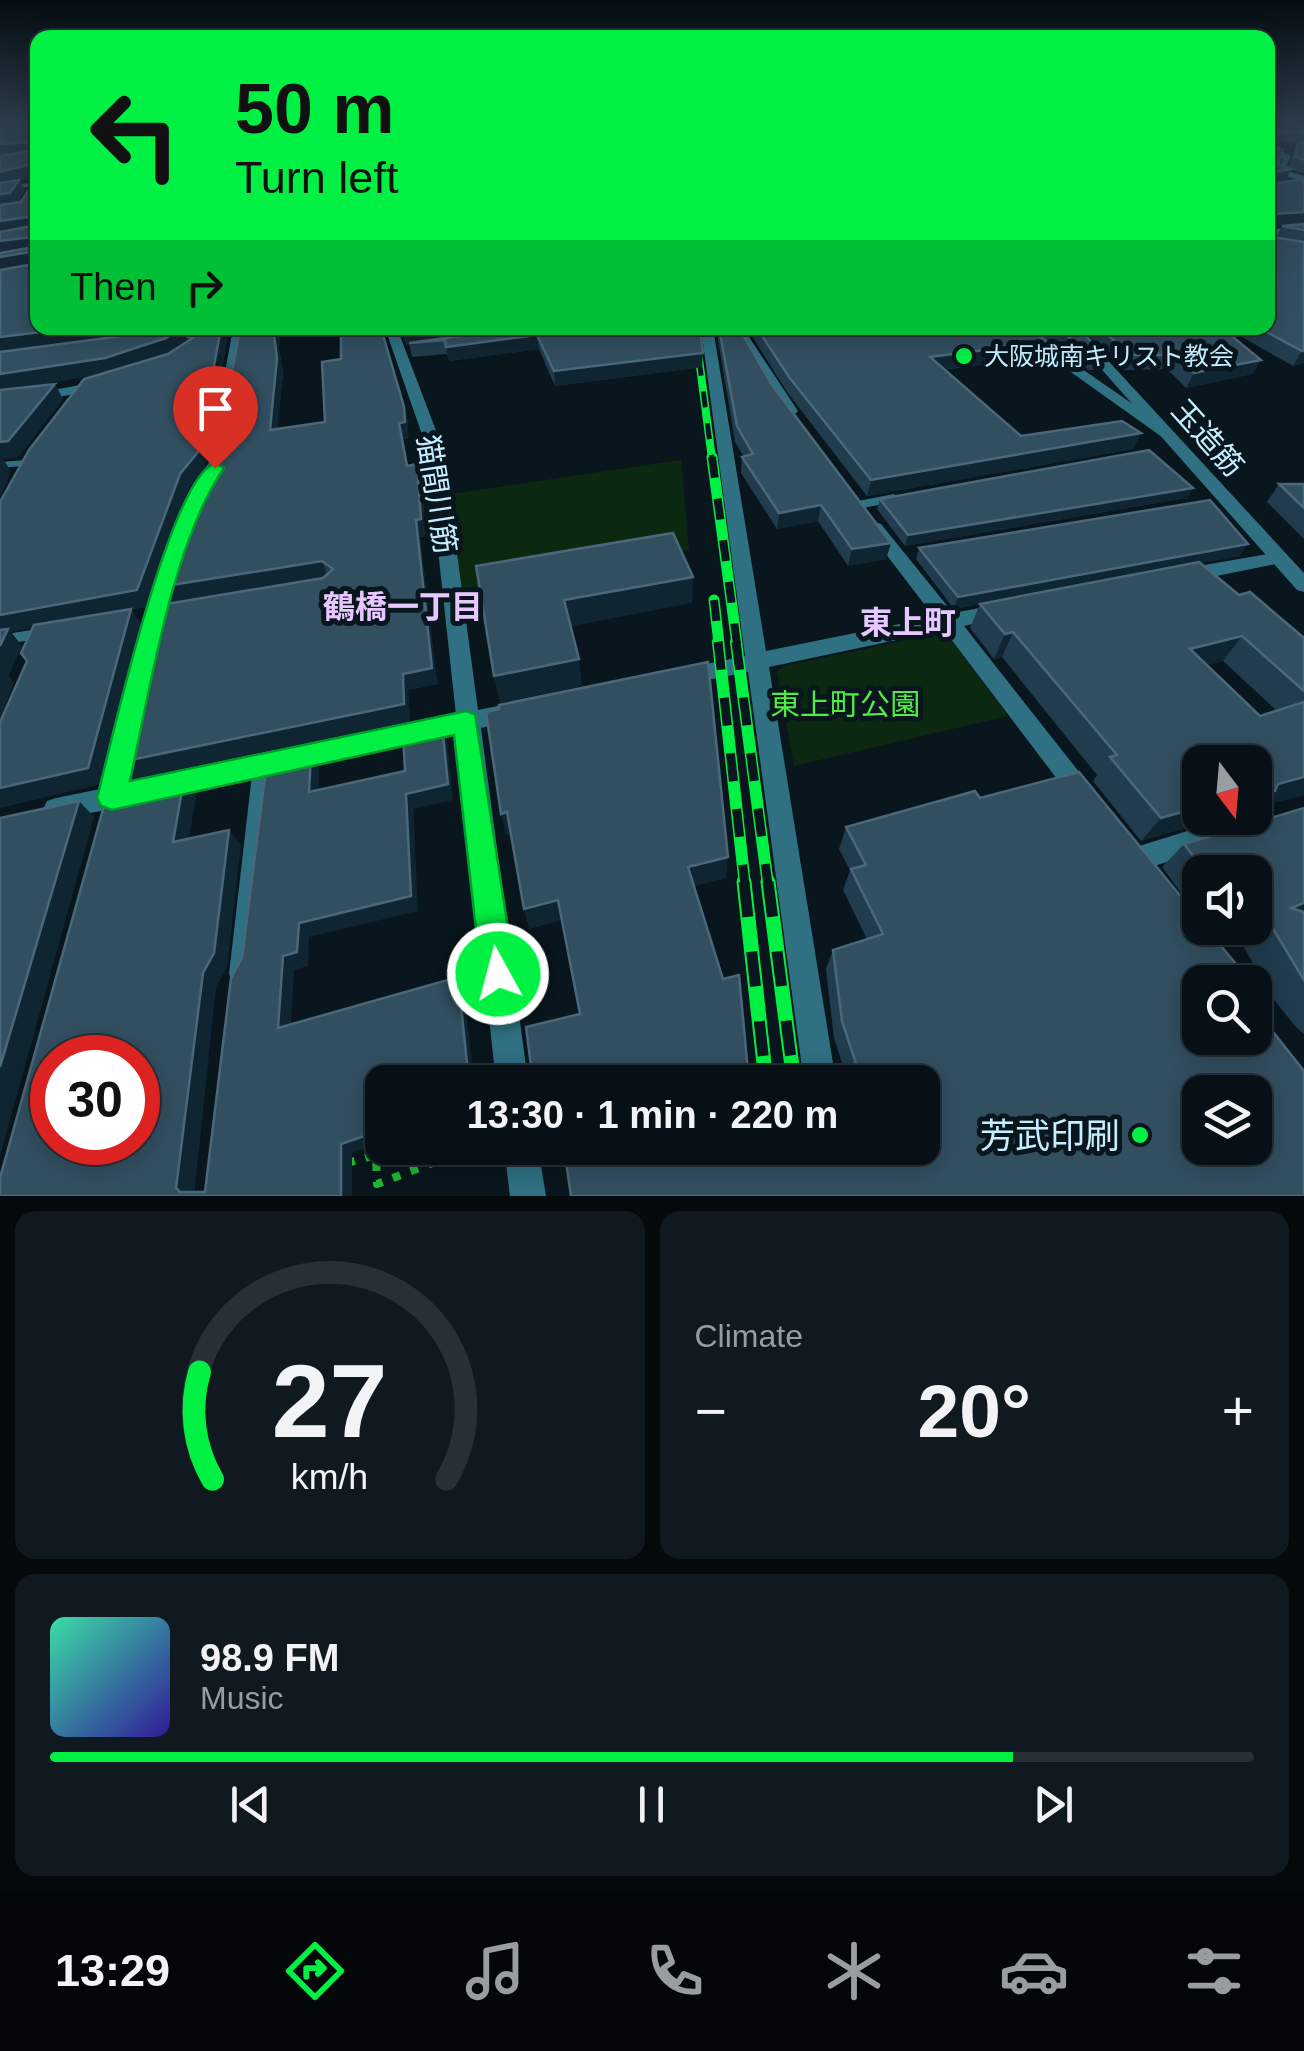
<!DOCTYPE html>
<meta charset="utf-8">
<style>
:root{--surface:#071016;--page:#10191f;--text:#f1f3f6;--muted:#989da1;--line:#283035;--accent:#00f144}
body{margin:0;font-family:Helvetica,"Noto Sans JP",sans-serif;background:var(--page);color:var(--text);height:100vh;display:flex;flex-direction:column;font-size:38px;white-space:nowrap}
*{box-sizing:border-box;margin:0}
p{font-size:32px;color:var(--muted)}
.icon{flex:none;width:55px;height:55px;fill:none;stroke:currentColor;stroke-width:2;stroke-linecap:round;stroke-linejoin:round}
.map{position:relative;height:1196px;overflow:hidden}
.panel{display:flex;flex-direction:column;gap:15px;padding:15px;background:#04090c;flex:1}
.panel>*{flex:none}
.hud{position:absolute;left:30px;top:30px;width:1245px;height:305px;border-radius:20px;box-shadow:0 5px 25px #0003,0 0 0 2px var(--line);background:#00f144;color:#111;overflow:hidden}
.needle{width:65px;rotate:164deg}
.tools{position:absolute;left:1182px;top:745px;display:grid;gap:20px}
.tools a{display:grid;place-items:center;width:90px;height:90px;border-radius:20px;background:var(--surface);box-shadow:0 5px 25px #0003,0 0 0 2px var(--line);font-size:50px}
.speed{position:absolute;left:30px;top:1035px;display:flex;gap:20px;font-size:50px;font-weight:700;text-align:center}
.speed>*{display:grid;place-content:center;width:130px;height:130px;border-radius:50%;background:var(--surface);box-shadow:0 5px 25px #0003,0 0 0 2px var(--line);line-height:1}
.speed .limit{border:15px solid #d22;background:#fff;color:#111}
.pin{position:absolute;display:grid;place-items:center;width:85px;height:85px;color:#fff;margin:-102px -42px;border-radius:50% 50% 50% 0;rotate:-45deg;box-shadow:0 0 10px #0007}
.pin .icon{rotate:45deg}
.me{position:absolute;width:110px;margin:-55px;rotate:353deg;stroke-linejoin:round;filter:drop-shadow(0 0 8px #0008)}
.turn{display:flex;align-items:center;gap:35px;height:210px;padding:0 40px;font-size:45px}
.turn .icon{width:130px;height:130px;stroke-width:2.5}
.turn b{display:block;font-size:70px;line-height:85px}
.then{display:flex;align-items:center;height:95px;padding:0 40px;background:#0003;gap:20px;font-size:38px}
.big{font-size:75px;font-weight:600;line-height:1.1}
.panel .tile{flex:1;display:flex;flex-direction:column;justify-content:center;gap:15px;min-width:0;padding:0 35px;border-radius:20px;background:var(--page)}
.panel .dial{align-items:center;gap:0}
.dial svg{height:260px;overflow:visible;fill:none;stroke:var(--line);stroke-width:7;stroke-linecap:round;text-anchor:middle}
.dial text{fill:var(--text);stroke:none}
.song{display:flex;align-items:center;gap:30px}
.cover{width:120px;height:120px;border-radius:15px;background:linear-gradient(135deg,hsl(160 70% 55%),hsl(250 70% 35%))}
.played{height:10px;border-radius:5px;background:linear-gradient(90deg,var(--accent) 80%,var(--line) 80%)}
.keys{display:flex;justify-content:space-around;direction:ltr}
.heat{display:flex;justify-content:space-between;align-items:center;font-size:55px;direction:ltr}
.panel .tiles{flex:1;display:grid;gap:15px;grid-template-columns:1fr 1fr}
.tile:last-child{grid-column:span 2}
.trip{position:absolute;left:365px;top:1065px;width:575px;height:100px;border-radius:20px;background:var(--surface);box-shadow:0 5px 25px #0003,0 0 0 2px var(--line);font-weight:600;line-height:100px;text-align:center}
.menu{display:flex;height:160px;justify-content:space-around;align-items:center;background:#030609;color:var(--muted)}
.menu .icon{width:70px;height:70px}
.menu .selected{color:var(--accent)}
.menu b{font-size:45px;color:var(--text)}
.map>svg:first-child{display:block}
</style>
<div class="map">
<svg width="1304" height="1196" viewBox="0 0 1304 1196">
<rect width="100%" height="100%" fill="#09161e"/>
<g fill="#0c2810">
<polygon points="681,460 689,550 461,591 451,494"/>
<polygon points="936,634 951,640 1008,716 794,766 777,672 784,666"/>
</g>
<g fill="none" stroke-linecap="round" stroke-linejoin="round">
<polyline stroke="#20b933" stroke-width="8" stroke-dasharray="8 11" stroke-linecap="butt" points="347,1163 376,1155 377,1184 472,1148"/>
<g fill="#2f7082" fill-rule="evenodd">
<polygon points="34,182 36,185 0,192 0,188"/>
<polygon points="233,328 241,328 219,472 213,475 207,472"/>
<polygon points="456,328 464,328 467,345 459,343"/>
<polygon points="28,460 34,463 32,465 0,468 0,462"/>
<polygon points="894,494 900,498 898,501 858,509 852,505 858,501"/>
<polygon points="168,569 175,573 161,619 159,623 149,623 147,619 161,573"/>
<polygon points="44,628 49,629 51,633 49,637 0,645 0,635"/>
<polygon points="122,745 128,747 130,752 119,804 116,809 110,812 104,809 101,804 114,752 116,747"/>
<polygon points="261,759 267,761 269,766 249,974 246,981 239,984 232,981 229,974 253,766 255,761"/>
</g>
<g fill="#2f7082" fill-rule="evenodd">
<polygon points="1268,147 1291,156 1284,170 1304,176 1304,182 1276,173 1283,159 1268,152"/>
<polygon points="385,328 397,328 443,449 478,710 512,703 520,705 524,712 520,719 481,728 528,1082 496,1082 458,733 163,798 154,795 150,787 154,779 163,776 456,715 427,449"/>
<polygon points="701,328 713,328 766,651 934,617 866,528 875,522 881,524 953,613 1001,604 1008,606 1011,611 1008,616 964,626 1098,796 1094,804 1085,807 1076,804 944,630 769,667 836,1082 804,1082 748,672 682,685 674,683 671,677 674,671 682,669 745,656"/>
<polygon points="731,328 743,328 798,411 795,414 785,414"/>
<polygon points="1009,328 1023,328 1176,434 1168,439 1162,437"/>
<polygon points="97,382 102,383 102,389 25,403 0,402 0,394 25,395"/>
<polygon points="1279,552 1286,554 1288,558 1286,562 1187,582 1177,575 1187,568"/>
<polygon points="130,783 139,786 143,794 139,802 130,805 56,820 47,817 43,809 47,801 56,798"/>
<polygon points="1210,824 1219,827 1223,836 1219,845 1136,872 1126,868 1123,859 1126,850"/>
<polygon points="504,1148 538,1148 546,1196 510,1196"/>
</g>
<g fill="#2f7082" fill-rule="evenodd">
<polygon points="1304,227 1304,233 1268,235 1268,229"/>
<polygon points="123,328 155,328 149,332 81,341 74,337 81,333"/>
<polygon points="212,328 245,328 239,332 160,342 153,338 160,334"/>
<polygon points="1065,328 1078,328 1304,573 1304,592 1297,590"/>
</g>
<defs>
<polyline id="rail-far3" points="695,328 712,459"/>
<g id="rail-far2">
<polyline points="712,457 737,644"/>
<polyline points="714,600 719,644"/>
</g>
<g id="rail-far1">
<polyline points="718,642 745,885"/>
<polyline points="736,642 768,885"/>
</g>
<g id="rail">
<polyline points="744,882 766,1082"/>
<polyline points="768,882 794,1082"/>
</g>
</defs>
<use href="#rail-far3" stroke="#00f144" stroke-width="8"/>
<use href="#rail-far2" stroke="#00f144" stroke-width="11"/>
<use href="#rail-far1" stroke="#00f144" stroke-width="12"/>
<use href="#rail" stroke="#00f144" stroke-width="15"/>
<use href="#rail-far3" stroke="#09161e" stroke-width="5" stroke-dasharray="16" stroke-linecap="butt"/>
<use href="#rail-far2" stroke="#09161e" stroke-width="8" stroke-dasharray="21" stroke-linecap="butt"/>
<use href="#rail-far1" stroke="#09161e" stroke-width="9" stroke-dasharray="28" stroke-linecap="butt"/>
<use href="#rail" stroke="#09161e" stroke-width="11" stroke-dasharray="35" stroke-linecap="butt"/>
</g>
<g fill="#203c4d" fill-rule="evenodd">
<path d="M1268,123h36v3l-16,2 16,-2v47l-15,-5 4,-15 5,-10 3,-1 -30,1 7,21 13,5 -5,11 -15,4 33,-5v184l-11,3 -67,-38h42zM1304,223l-22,3 -6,11h-4v-11z"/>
<polygon points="400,328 456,328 455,336 470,334 467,328 700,328 702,367 555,386 539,349 449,361 447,354 412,357 409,344 407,345"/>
<polygon points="716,328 739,328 772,385 891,543 886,559 848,566 818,521 777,529 741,473 742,457 744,457 735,442"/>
<polygon points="747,328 1027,328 1042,356 944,370 1021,436 1141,433 1133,449 867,496 787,392"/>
<polygon points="1029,328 1079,328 1103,355 1097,370 1089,370"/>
<polygon points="1081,328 1222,328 1261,360 1252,374 1186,388 1167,369 1122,370"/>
<polygon points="382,329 408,422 408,438 403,439 408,466 417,464 421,480 426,536 420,537 437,684 408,690 410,721 129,779 116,763 169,603 160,587 217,454 279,350 283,373 277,429 325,422 341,359"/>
<polygon points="1279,484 1304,484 1304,539 1267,502"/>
<polygon points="1193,488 1187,498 905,546 877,509 880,499"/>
<path d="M919,548l321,8 -40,7 39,32 65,43v157l-44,11 -5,5v-49l-55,56 -59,23 -48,-60 4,-6 -95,-118 -8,2 -24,-31 10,-24 -26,5 -38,-50zM1223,661l54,50 -17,5 -53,-51z"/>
<polygon points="980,798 1200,982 1304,1196 922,1148 922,1082 848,1082 834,1038 826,969 833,950 867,939 843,890 850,870 839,849 846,827"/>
<polygon points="1304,808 1304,1034 1295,1026 1271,996 1240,940 1225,945 1207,928 1255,928 1255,872 1200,872 1200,919 1162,867 1184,844"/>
</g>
<g fill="#102532">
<polygon points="1268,123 1304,123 1304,125 1268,131"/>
<polygon points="33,142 38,152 0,155 0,144"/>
<polygon points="32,164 38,175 20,180 25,191 16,204 0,207 0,172"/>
<polygon points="1291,169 1286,180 1268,184 1271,173"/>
<polygon points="1304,212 1304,223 1268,226 1272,214"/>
<polygon points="34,216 38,229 0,234 0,221"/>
<polygon points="31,237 37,249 0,255 0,241"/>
<polygon points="30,252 37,265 0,271 0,257"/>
<polygon points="74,328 109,328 107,330 111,338 0,353 0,337"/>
<polygon points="116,328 182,328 120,336"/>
<polygon points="182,328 189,343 172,353 112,373 0,391 0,374"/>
<polygon points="221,328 224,328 228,337 205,467 188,490 147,607 132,610 142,626 102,784 0,808 0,788 131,610 11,632 22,646 9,675 14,683 0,718 0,615"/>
<polygon points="275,328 281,328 279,350 283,373 276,446 270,430"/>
<polygon points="424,328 456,328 454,338 409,343 407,345 404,330"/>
<polygon points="469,328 522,328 471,336"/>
<polygon points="537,335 539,349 449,361 446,347"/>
<polygon points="1048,342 1042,356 926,372 930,357"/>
<polygon points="1302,351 1304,351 1304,363 1293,366"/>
<polygon points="703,353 702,367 555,386 554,371"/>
<polygon points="1261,360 1252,374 1186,388 1194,373"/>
<polygon points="55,384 63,399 19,457 3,459 11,471 0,499 0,442"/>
<polygon points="404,407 408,422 408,438 403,439 411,482 399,423"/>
<polygon points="1141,433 1133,449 867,496 871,480"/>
<polygon points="417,464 421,480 426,536 420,537 437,684 408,690 410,721 129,779 116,763 403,674 416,520"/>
<polygon points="1193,488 1187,498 905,546 908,535"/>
<polygon points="821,505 818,521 777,529 779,513"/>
<polygon points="891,543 886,559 848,566 852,549"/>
<polygon points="1248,544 1240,556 954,609 958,597"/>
<polygon points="322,561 328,577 170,603 160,587"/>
<polygon points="693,577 692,603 567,627 564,600"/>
<polygon points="1013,632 1002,657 994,659 1005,634"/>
<polygon points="1242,636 1223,661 1173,674 1190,649"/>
<polygon points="579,659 582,686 500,703 494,676"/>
<polygon points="442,725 447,741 453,800 413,809 418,911 309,937 308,966 294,970 290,1040 278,1028 283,956 299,923 406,794"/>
<polygon points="311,752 319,768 318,808 309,792"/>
<polygon points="1304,777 1304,795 1260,806 1275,791 1278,784"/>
<polygon points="184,779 196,795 186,858 173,842"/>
<polygon points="79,801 94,817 0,1156 0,1067"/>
<polygon points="1200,807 1200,818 1222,818 1141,841 1161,818"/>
<polygon points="507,812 512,834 506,835 501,814"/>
<polygon points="229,830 241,845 227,967 216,987 194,1196 180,1192 176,1188 203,973"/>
<polygon points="728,857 726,878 687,888 688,867"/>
<polygon points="558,900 562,920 529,929 524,909"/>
<polygon points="1304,903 1304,914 1291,908"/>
<polygon points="1267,919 1240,940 1225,945 1246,928 1255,928 1255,923"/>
<polygon points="458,977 464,990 474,1082 469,1082"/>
<polygon points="382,1130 382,1143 352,1153 352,1196 341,1196 341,1144"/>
</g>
<g fill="#324f60" stroke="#496879" stroke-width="2.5" fill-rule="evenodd">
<polygon points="0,123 38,123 38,328 74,328 0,337 0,270 34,264 30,252 0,257 0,253 34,247 31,237 0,241 0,232 32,226 34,216 0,221 0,205 21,202 36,179 32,164 0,172 0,156 37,150 33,142 0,144"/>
<polygon points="1268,123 1270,123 1273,129 1304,126 1304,132 1270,133 1272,145 1283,150 1278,164 1291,169 1271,173 1271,184 1304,179 1304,212 1272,214 1272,237 1304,242 1304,351 1302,351 1259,328 1268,328"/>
<polygon points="1304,142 1304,160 1295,157 1298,143"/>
<polygon points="19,180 10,193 0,194 0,183"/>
<polygon points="1304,224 1304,230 1282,226"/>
<polygon points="182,328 166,338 105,358 0,374 0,352"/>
<polygon points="208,328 221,328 198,452 180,474 137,590 0,615 0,502 29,450 84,379 168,354"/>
<polygon points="240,328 275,328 274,335 277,358 270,430 325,422 322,362 341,359 341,328 381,328 404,407 405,422 399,423 407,466 417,464 421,519 416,520 432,668 403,674 404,704 116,763 154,606 323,578 333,569 322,561 160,587 200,477 217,454"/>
<polygon points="518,328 700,328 703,353 554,371 537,335 446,347 445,340 409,343"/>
<polygon points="719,328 739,328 772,385 891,543 852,549 821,505 779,513 742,457 753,454 737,426"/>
<polygon points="757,328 1027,328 1048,342 930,357 1021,436 1122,421 1141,433 871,480 789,377"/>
<polygon points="1055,328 1079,328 1103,355 1096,355"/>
<polygon points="1101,328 1222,328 1261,360 1194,373 1174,355 1128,355"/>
<polygon points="55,384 8,441 0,442 0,390"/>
<polygon points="1149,450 1193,488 908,535 880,499"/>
<polygon points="1279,484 1304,484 1304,508"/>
<polygon points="1210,500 1248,544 958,597 919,548"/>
<polygon points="673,533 693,577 564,600 579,659 494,676 476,566"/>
<polygon points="1199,562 1239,595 1250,592 1304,638 1304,691 1242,636 1190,649 1260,716 1304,702 1304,777 1278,784 1275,791 1255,791 1255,762 1200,762 1200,807 1161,818 1110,757 1117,755 1013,632 1005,634 980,604"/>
<polygon points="131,609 88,768 0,788 0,722 27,661 21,653 34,625"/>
<polygon points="8,629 0,646 0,630"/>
<polygon points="708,662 728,857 688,867 723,979 739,975 749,1082 533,1082 526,1027 580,1014 558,900 524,909 507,812 501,814 486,712 499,709 499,705"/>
<path d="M442,725l6,59 -42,10 5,102 -112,27 -2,29 -14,4 -5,72 180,-51 11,105h-87v48l-41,14v52h-341v-18l107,-383 77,-16 -11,63 56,-12 -15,123 -11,20 -27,215 4,4h25l26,-214 11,-20 25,-197 44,-9 -2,40 96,-21 -2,-37zM52,1058h86v84h-86z"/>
<path d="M1079,772l121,148v8h6l45,54h-51v56h55v-29l49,62v125h-733l-7,-48h358v-66h-60l-20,-61 -9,-71 50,-16 -32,-65 15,-4 -20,-38 129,-36 5,7zM1200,1092h55v56h-55z"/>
<polygon points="79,801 0,1067 0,818"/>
<polygon points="1304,808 1304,903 1291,908 1304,912 1304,980 1267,919 1255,923 1255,872 1205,872 1184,844"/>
</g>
<linearGradient id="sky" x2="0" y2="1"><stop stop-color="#050c10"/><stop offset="0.42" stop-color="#2c3c4c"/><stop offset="1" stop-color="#2c3c4c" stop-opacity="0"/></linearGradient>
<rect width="1304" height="291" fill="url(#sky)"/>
<path fill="#00f144" stroke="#009d2c" stroke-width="2.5" d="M215,463l9,5c-52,76 -74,222 -94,313l336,-70 9,3 40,260 -5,12 -12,5 -12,-5 -5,-12 -27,-239 -342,75 -11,-4 -4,-8c14,-54 73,-321 118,-335z"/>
<g fill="#00f144" stroke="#09161e" stroke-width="4">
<circle cx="964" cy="356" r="10"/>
<circle cx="1140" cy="1135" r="10"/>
</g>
<g text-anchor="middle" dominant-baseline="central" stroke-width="10" stroke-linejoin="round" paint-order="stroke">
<g font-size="25" fill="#c6eeff" stroke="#09161e" text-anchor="start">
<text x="984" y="356">大阪城南キリスト教会</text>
</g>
<g font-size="30" fill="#c6eeff" stroke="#09161e">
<text transform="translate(1208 438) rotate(48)">玉造筋</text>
<text transform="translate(437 494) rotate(81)">猫間川筋</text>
</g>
<g font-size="30" fill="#52eb46" stroke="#09161e">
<text x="845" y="704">東上町公園</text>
</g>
<g font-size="32" font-weight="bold" fill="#e6c8ff" stroke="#09161e">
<text x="403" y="607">鶴橋一丁目</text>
<text x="908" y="623">東上町</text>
</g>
<g font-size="35" fill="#c6eeff" stroke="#09161e" text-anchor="end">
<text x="1120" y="1135">芳武印刷</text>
</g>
</g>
</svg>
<div class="tools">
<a><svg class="needle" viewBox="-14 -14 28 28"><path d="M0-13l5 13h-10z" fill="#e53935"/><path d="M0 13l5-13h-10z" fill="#989da1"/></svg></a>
<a><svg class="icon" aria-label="sound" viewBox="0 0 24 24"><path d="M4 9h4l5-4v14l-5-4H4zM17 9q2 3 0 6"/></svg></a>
<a><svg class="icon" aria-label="search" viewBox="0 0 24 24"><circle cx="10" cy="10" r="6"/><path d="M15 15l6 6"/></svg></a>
<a><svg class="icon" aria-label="layers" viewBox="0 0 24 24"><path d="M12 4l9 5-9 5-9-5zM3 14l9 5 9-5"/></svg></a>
</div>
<div class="speed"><div class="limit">30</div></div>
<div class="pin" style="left:215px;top:468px;background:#d93025"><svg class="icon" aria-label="arrive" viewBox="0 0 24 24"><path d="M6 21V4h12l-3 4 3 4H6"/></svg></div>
<svg class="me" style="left:498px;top:974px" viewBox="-20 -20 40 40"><circle r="17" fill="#00f144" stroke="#fff" stroke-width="3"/><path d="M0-11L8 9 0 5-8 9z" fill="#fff"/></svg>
<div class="trip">13:30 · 1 min · 220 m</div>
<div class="hud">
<div class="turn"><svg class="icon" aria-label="left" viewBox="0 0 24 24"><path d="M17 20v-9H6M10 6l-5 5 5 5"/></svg><div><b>50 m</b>Turn left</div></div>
<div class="then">Then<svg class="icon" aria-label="right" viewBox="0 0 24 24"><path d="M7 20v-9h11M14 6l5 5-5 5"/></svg></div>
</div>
</div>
<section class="panel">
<div class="tiles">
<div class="tile dial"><svg viewBox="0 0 100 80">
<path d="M14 69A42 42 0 1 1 86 69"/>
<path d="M14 69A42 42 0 0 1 10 36" stroke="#00f144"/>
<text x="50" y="56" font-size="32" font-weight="700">27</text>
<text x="50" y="72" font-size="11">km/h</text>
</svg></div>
<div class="tile"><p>Climate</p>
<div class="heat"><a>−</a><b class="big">20°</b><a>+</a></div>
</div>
<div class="tile">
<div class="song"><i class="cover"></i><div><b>98.9 FM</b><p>Music</p></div></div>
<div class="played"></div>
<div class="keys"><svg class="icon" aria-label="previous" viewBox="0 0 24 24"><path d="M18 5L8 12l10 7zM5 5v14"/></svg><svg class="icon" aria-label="pause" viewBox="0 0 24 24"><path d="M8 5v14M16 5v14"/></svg><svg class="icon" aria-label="next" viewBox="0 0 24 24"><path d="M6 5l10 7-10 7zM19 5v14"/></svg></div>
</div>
</div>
</section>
<nav class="menu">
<b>13:29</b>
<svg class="icon selected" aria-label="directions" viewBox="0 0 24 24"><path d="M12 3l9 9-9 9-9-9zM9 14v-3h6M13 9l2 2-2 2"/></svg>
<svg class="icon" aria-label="music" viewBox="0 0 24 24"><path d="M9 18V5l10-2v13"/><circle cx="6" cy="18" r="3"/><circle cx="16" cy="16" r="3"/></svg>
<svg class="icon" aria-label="phone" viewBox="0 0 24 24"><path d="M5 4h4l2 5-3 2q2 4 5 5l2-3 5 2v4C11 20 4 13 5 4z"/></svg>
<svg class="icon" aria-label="climate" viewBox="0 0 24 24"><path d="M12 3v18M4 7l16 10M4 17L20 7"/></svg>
<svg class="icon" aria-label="car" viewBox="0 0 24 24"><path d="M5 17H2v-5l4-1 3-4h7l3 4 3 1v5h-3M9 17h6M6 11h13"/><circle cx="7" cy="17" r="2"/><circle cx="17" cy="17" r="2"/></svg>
<svg class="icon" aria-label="filters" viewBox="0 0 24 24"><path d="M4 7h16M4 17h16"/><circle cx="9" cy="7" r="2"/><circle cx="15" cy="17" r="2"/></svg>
</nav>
